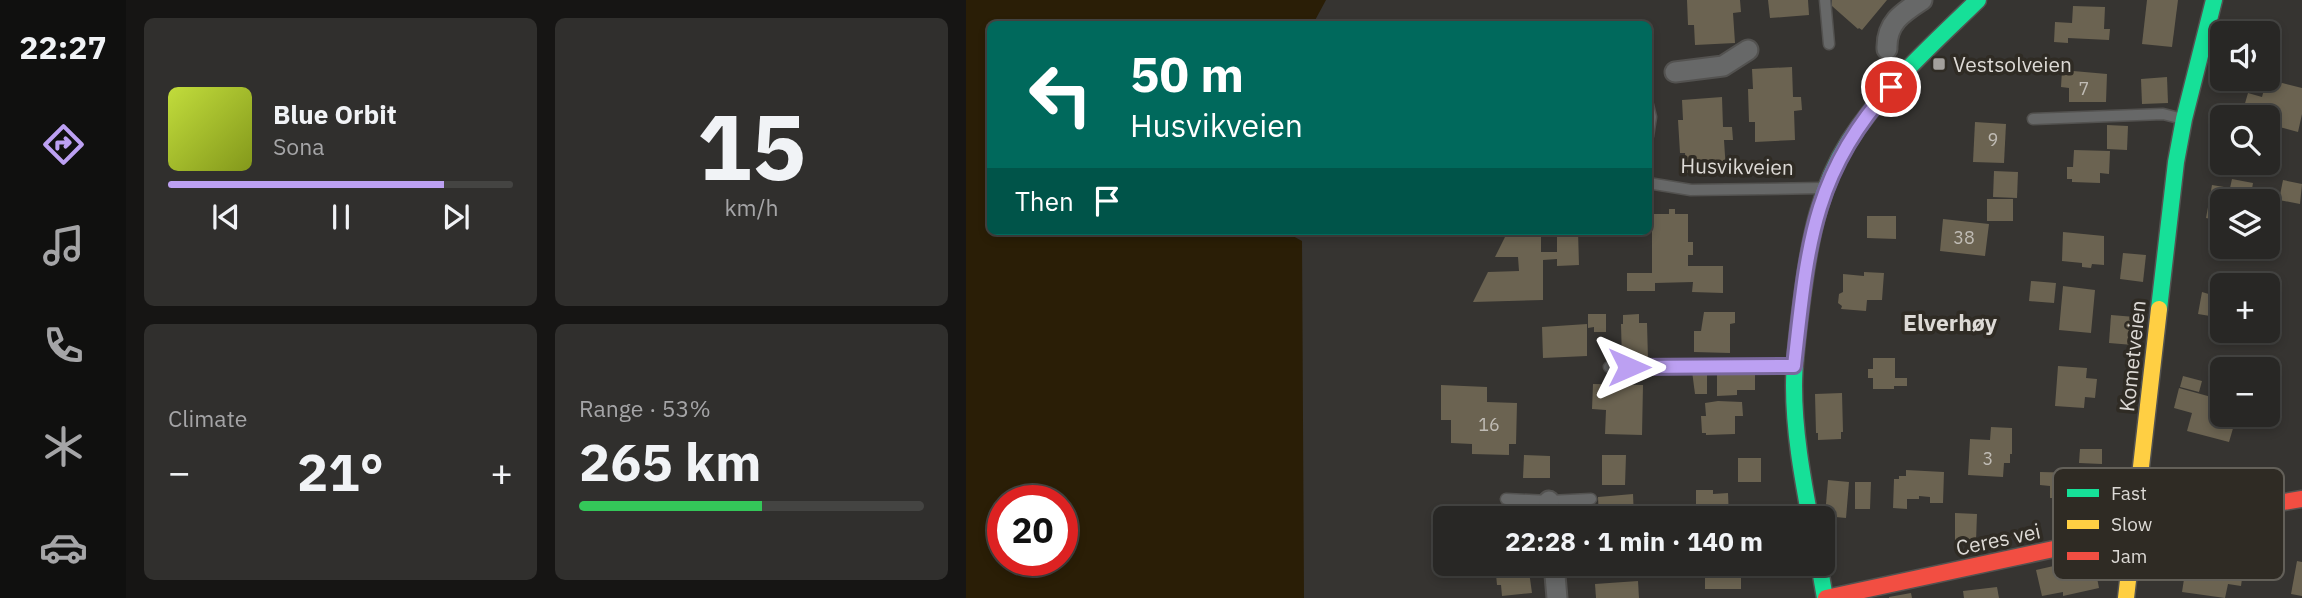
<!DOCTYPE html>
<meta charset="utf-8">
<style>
:root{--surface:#282725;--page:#302f2d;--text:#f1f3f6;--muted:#a5a5a7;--line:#444442;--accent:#bca0f2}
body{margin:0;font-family:"IBM Plex Sans",sans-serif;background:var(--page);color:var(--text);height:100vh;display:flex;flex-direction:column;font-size:26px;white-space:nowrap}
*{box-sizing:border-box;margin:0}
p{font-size:23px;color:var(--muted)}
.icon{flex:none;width:38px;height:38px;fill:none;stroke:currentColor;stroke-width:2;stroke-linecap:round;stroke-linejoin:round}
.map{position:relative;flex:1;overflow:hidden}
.panel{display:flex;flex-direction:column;gap:18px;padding:18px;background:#161514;width:840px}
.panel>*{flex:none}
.hud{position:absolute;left:21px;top:21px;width:665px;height:214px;border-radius:10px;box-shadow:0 4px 10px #0003,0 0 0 2px var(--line);background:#00695c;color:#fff;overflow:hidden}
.controls{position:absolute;left:1244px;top:21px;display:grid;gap:14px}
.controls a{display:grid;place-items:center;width:70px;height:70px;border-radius:10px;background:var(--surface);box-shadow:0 4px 10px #0003,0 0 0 2px var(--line);font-size:35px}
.speed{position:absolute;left:21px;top:485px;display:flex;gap:14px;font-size:35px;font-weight:700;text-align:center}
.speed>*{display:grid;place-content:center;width:91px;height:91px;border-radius:50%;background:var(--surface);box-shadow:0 4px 10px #0003,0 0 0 2px var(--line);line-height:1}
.speed .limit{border:10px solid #d22;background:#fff;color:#111}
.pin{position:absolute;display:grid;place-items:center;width:60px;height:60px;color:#fff;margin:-30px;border:4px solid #fff;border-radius:50%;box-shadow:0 2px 7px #0007}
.me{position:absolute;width:77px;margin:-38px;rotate:90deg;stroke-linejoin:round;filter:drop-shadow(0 0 5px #0008)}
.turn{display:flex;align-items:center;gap:24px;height:147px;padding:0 28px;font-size:32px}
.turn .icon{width:91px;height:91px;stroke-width:2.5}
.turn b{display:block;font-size:49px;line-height:60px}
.then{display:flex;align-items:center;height:66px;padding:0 28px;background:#0003;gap:14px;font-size:26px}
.big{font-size:52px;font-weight:700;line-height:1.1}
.panel .card{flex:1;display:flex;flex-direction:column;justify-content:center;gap:10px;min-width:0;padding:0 24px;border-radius:10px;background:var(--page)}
.panel .dial{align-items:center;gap:0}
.dial b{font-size:91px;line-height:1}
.song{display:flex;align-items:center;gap:21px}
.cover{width:84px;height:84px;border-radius:10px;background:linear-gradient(135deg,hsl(70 70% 55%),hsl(70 70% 35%))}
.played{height:7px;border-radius:4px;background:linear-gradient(90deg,var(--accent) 80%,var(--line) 80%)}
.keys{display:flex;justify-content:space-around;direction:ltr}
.heat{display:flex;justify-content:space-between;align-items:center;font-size:38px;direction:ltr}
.charge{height:10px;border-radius:5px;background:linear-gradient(90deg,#34c759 53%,var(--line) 0)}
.panel .tiles{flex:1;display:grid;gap:18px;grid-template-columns:repeat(2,1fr)}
.trip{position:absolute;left:467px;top:506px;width:402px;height:70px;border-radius:10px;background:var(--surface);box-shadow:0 4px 10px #0003,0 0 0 2px var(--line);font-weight:700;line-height:70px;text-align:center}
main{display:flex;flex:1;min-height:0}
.dock{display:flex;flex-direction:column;width:126px;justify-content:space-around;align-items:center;background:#10100f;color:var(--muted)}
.dock .icon{width:49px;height:49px}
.dock .active{color:var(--accent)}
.dock b{font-size:32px;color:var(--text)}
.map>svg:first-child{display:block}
</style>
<main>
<nav class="dock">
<b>22:27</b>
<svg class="icon active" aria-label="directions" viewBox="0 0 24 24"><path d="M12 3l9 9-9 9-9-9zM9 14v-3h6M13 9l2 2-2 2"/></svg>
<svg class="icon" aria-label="music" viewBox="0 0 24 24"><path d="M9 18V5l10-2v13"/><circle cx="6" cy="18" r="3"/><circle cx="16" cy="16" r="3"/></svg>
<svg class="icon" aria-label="phone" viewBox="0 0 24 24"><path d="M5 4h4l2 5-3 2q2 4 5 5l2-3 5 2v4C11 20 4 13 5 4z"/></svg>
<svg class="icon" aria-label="climate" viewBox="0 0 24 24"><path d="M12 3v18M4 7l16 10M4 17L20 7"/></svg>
<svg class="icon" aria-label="car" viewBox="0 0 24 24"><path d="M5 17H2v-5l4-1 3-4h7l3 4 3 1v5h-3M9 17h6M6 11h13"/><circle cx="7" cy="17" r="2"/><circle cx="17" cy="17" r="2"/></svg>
</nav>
<section class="panel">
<div class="tiles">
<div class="card">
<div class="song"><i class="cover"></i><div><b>Blue Orbit</b><p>Sona</p></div></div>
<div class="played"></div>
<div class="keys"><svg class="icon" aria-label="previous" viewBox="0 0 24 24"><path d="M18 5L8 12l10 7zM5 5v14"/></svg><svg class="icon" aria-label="pause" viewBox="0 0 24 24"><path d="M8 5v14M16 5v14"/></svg><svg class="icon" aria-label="next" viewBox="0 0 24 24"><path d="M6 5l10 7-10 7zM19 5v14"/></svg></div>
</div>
<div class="card dial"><b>15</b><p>km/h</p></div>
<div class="card"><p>Climate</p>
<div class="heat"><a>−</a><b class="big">21°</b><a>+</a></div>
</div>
<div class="card"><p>Range · 53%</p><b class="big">265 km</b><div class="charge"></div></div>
</div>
</section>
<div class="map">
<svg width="1336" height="598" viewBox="0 0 1336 598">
<rect width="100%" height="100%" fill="#363431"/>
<path fill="#2a1e06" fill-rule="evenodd" d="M0,0h360l-13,24h-323v207h294l18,10 2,357h-338zM96,500v60h-59v-60z"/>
<g fill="#6b6351">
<polygon points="721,0 774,0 775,12 767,13 769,43 729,45 728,25 722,25"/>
<polygon points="802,0 842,0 843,15 804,18"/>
<polygon points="866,0 921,0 896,30 893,28 892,29 875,14 866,6"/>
<polygon points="1181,0 1212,0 1206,47 1176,44"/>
<polygon points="1107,6 1139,7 1138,29 1144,29 1143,40 1102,38 1102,43 1088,42 1089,22 1106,23"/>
<polygon points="826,67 827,97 835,97 836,110 828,111 829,140 789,142 789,122 783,122 782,89 787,89 786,69"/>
<polygon points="1096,70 1141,74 1140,102 1103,102 1103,88 1095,87"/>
<polygon points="1201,77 1202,103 1176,104 1175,79"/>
<polygon points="1301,79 1336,88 1336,114 1332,132 1302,124 1302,117 1275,117 1282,93 1296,97"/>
<polygon points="756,97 757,127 766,127 767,140 758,140 760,171 720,173 719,153 714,153 712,120 717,120 716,100"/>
<polygon points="1009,122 1040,124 1038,163 1007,162"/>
<polygon points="1141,125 1162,126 1161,150 1141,149"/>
<polygon points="1108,150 1144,151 1143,174 1134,173 1134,183 1106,182 1106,179 1101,179 1101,167 1107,167"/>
<polygon points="1028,171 1052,172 1051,198 1027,197"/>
<polygon points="1266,179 1287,183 1284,201 1256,201 1256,224 1249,223 1250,220 1240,218 1246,185 1264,188"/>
<polygon points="1317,180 1336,184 1334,204 1313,200"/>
<rect x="1021" y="199" width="26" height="22"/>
<polygon points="703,209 709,209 709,214 722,214 722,242 727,242 727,255 722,255 722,266 757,266 757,293 726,292 727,282 689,283 689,291 661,291 661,273 686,273 686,214 703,214"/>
<polygon points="901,216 930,216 930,239 901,238"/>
<polygon points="977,219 1023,224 1019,256 974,251"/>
<polygon points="542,231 575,231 575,252 591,252 591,231 612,231 613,265 591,266 591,259 577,260 577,300 507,302 522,272 553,271 552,257 529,257"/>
<polygon points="1097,232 1138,236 1138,265 1126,264 1125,268 1116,267 1116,263 1096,261"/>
<polygon points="1157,253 1180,255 1177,282 1154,279"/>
<polygon points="898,272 918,273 916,300 901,300 900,311 875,309 876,306 872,303 873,294 877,292 877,274 898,276"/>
<polygon points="1065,281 1090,283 1088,303 1063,301"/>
<polygon points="1097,286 1129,290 1125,333 1093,330"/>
<polygon points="1236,292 1256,298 1256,329 1242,327 1244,316 1232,314"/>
<polygon points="738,312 769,312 769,323 764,324 764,353 728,352 728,331 735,331"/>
<polygon points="622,314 640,314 640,332 628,332 628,327 622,328"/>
<polygon points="673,314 673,323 681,323 682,360 656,361 655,324 657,324 657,315"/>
<polygon points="1145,315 1169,317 1167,345 1143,343"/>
<polygon points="621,324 621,356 577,358 576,327"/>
<polygon points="907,358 929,358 929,378 941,378 941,386 928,386 928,389 907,389 907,378 902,378 902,369 907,369"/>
<polygon points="1092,366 1121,368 1120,378 1131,379 1129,398 1119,397 1118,408 1089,406"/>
<polygon points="726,371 741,371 741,394 729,394"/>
<polygon points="789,372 789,390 771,390 771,395 751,396 751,374"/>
<polygon points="1217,376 1236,381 1233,392 1214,387"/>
<polygon points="627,384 677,385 676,435 639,434 640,410 626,409"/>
<polygon points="475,385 521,387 521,402 551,403 550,444 543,444 543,455 506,454 506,444 485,443 485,420 475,420"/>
<polygon points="1213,388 1256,400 1256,415 1275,415 1271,426 1268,425 1263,442 1221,431 1226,413 1208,408"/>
<polygon points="876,393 877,432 875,432 875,439 852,440 852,433 850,433 849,394"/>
<polygon points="752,401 776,402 777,416 769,416 769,434 740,435 740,433 736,433 735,416 740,416 739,403"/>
<polygon points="1025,427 1046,428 1046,454 1044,454 1044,463 1038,463 1037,477 1002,475 1004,439 1024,440"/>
<polygon points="1114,449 1136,449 1136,464 1113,463"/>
<polygon points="558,455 584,456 584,478 557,478"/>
<polygon points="636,455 660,455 659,485 636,485"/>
<rect x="772" y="458" width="23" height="24"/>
<polygon points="940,470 978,472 977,503 964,503 964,497 953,496 953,499 941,499 941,509 927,508 928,479 933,479 933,476 940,476"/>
<polygon points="1074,472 1116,473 1115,499 1084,498 1084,486 1074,485"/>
<polygon points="862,480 883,482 880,518 859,516"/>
<polygon points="889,482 905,482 904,509 889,509"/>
<polygon points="730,490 747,490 747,494 762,493 763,518 730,518"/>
<polygon points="667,494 668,518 633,518 632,497"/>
<polygon points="989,513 1011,514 1010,541 989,540"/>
<polygon points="1127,557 1133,588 1097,596 1097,592 1076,596 1070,570"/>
<polygon points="1221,560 1261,567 1262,562 1278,565 1275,586 1262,584 1259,598 1216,592"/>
<polygon points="1331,561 1336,562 1336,596 1325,594"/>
<polygon points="529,564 562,564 566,593 536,596 535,585 531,585"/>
<polygon points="734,564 775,564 775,589 739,589 739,572 734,572"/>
<polygon points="672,581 673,598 630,598 629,584"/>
<polygon points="1031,587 1033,598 998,598 997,591"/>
<polygon points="945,593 946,598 923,598 923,597"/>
</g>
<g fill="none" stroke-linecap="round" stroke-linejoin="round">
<defs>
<g id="lane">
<polyline points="859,0 863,44"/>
<polyline points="682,105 685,117 682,136"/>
<polyline points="1067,119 1197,114 1217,119"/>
<polyline points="682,183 725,190 855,188"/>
<polyline points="643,367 828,366"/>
<polyline points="540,499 583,501 625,499"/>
</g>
<g id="street">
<path d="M921,49c-1,-26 15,-36 35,-49"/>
<polyline points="709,72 757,66 782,50"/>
<polyline points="583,501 584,518"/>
<polyline points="588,564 591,598"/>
</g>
<g id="fast">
<polyline points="1193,309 1210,162 1218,119 1248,0"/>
<path d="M844,518c-8,-43 -16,-87 -16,-132 0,-31 5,-63 9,-95 7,-53 17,-104 46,-150 35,-54 84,-97 129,-141"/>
<polyline points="853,564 859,598"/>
</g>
<polyline id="slow" points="1160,598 1193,309"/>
<polyline id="jam" points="860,598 1111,544 1169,534 1206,520 1336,499"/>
</defs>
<use href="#lane" stroke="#535250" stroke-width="13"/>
<use href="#street" stroke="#535250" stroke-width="23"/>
<use href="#fast" stroke="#535250" stroke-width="19"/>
<use href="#slow" stroke="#535250" stroke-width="19"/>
<use href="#jam" stroke="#535250" stroke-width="19"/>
<polyline stroke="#6c6d6c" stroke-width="3.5" stroke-dasharray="5 5" stroke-linecap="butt" points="624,24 626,23"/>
<use href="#lane" stroke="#676868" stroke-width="10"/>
<use href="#street" stroke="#676868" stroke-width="19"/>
<use href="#fast" stroke="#16e098" stroke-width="16"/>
<use href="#slow" stroke="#ffcf43" stroke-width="16"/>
<use href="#jam" stroke="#f24e42" stroke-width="16"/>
</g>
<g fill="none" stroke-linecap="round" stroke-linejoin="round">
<defs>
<path id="route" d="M663,367l165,-1c13,-112 16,-191 97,-279"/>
</defs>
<use href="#route" stroke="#7a689d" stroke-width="18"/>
<use href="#route" stroke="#bca0f2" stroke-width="12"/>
</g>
<rect fill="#a3a09c" stroke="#2f2b24" stroke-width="2.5" x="966" y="57" width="14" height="14" rx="3.5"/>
<g text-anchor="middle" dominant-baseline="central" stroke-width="7" stroke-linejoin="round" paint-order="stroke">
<g font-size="18" fill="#c0bcb5">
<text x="1118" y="88">7</text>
<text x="1027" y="139">9</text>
<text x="998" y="237">38</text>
<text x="523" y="424">16</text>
<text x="1022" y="458">3</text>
</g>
<g font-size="21" fill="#dddad6" stroke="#2f2b24" text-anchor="start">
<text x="987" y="64">Vestsolveien</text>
</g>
<g font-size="21" fill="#dddad6" stroke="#2f2b24">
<text transform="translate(771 166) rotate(1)">Husvikveien</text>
<text transform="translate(1166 356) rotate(-84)">Kometveien</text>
<text transform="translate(1032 539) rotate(-12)">Ceres vei</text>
</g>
<g font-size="23" font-weight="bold" fill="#dddad6" stroke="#2f2b24">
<text x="984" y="322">Elverhøy</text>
</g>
</g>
<rect x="1087" y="468" width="231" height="112" rx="10" fill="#2f2b24" stroke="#636059" stroke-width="2"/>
<rect x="1101" y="489" width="32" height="8" fill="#16e098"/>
<rect x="1101" y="520" width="32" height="9" fill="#ffcf43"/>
<rect x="1101" y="552" width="32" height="8" fill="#f24e42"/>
<g font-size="19" fill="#dddad6">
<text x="1145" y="500">Fast</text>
<text x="1145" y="531">Slow</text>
<text x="1145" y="563">Jam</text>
</g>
</svg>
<div class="controls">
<a><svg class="icon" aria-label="sound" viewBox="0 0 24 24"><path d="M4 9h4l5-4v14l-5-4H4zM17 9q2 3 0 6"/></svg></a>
<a><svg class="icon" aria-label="search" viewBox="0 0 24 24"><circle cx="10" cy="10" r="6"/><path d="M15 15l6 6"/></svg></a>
<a><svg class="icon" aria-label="layers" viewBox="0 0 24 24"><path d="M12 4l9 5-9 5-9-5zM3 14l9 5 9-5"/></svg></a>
<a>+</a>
<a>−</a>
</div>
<div class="speed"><div class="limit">20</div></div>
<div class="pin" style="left:925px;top:87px;background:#d93025"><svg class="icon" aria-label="arrive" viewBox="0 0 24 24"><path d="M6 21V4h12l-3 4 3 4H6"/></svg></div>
<svg class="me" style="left:663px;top:367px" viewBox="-20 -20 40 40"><path d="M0-17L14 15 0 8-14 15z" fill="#bca0f2" stroke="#fff" stroke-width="4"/></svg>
<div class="trip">22:28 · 1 min · 140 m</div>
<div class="hud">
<div class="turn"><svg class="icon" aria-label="left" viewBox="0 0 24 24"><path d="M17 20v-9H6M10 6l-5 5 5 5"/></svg><div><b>50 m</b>Husvikveien</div></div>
<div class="then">Then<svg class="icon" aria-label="arrive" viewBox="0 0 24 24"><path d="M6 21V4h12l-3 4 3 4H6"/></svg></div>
</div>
</div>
</main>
